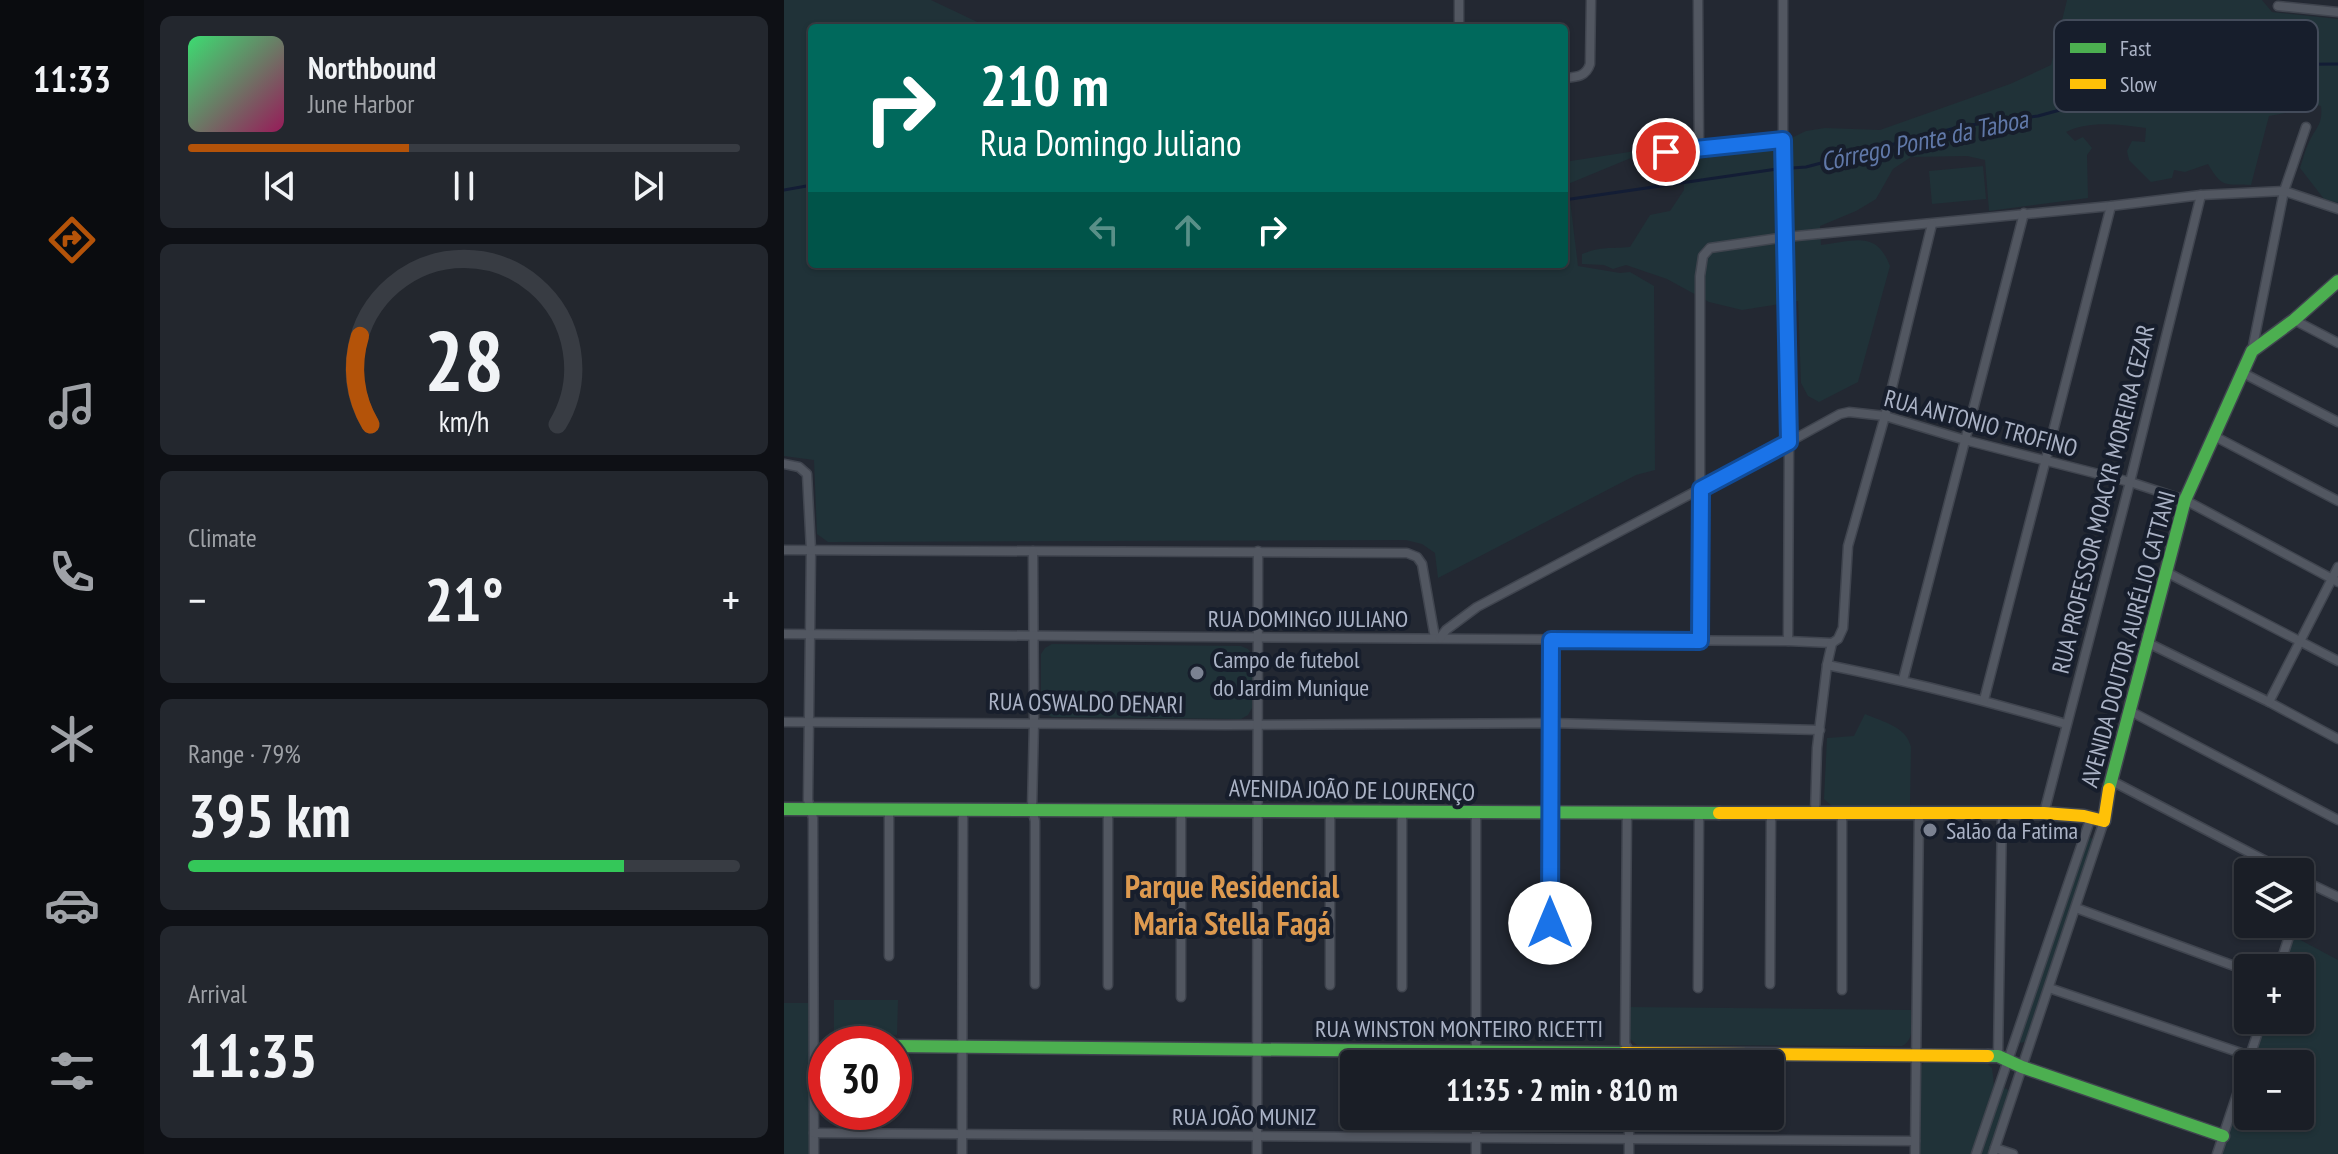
<!DOCTYPE html>
<meta charset="utf-8">
<style>
:root{--surface:#1a1e26;--page:#23272e;--text:#f1f3f6;--muted:#9fa2a7;--line:#383c43;--accent:#b45309}
body{margin:0;font-family:"PT Sans Narrow",sans-serif;background:var(--page);color:var(--text);height:100vh;display:flex;flex-direction:column;font-size:30px;white-space:nowrap}
*{box-sizing:border-box;margin:0}
p{font-size:26px;color:var(--muted)}
.icon{flex:none;width:44px;height:44px;fill:none;stroke:currentColor;stroke-width:2;stroke-linecap:round;stroke-linejoin:round}
.map{position:relative;flex:1;overflow:hidden}
.side{display:flex;flex-direction:column;gap:16px;padding:16px;background:#0e1015;width:640px}
.side>*{flex:none}
.banner{position:absolute;left:24px;top:24px;width:760px;height:244px;border-radius:8px;box-shadow:0 2px 6px #0004,0 0 0 2px var(--line);background:#00695c;color:#fff;overflow:hidden}
.controls{position:absolute;left:1450px;top:858px;display:grid;gap:16px}
.controls a{display:grid;place-items:center;width:80px;height:80px;border-radius:8px;background:var(--surface);box-shadow:0 2px 6px #0004,0 0 0 2px var(--line);font-size:40px}
.speed{position:absolute;left:24px;top:1026px;display:flex;gap:16px;font-size:40px;font-weight:700;text-align:center}
.speed>*{display:grid;place-content:center;width:104px;height:104px;border-radius:50%;background:var(--surface);box-shadow:0 2px 6px #0004,0 0 0 2px var(--line);line-height:1}
.speed .limit{border:12px solid #d22;background:#fff;color:#111}
.pin{position:absolute;display:grid;place-items:center;width:68px;height:68px;color:#fff;margin:-34px;border:4px solid #fff;border-radius:50%;box-shadow:0 2px 8px #0007}
.me{position:absolute;width:88px;margin:-44px;rotate:0deg;stroke-linejoin:round;filter:drop-shadow(0 0 6px #0008)}
.turn{display:flex;align-items:center;gap:28px;height:168px;padding:0 40px;font-size:36px}
.turn .icon{width:104px;height:104px;stroke-width:2.5}
.turn b{display:block;font-size:56px;line-height:68px}
.lanes{display:flex;align-items:center;height:76px;padding:0 40px;background:#0003;justify-content:center;gap:40px;direction:ltr}
.lanes .off{opacity:.35}
.big{font-size:60px;font-weight:700;line-height:1.1}
.side .widget{flex:1;display:flex;flex-direction:column;justify-content:center;gap:12px;min-width:0;padding:0 28px;border-radius:12px;background:var(--page)}
.side .dial{align-items:center;gap:0}
.dial svg{height:208px;overflow:visible;fill:none;stroke:var(--line);stroke-width:7;stroke-linecap:round;text-anchor:middle}
.dial text{fill:var(--text);stroke:none}
.song{display:flex;align-items:center;gap:24px}
.cover{width:96px;height:96px;border-radius:12px;background:linear-gradient(135deg,hsl(140 70% 55%),hsl(330 70% 35%))}
.played{height:8px;border-radius:4px;background:linear-gradient(90deg,var(--accent) 40%,var(--line) 40%)}
.keys{display:flex;justify-content:space-around;direction:ltr}
.heat{display:flex;justify-content:space-between;align-items:center;font-size:44px;direction:ltr}
.charge{height:12px;border-radius:6px;background:linear-gradient(90deg,#34c759 79%,var(--line) 0)}
.trip{position:absolute;left:556px;top:1050px;width:444px;height:80px;border-radius:8px;background:var(--surface);box-shadow:0 2px 6px #0004,0 0 0 2px var(--line);font-weight:700;line-height:80px;text-align:center}
main{display:flex;flex:1;min-height:0}
.menu{display:flex;flex-direction:column;width:144px;justify-content:space-around;align-items:center;background:#0a0c0f;color:var(--muted)}
.menu .icon{width:56px;height:56px}
.menu .selected{color:var(--accent)}
.menu b{font-size:36px;color:var(--text)}
.map>svg:first-child{display:block}
</style>
<main>
<nav class="menu">
<b>11:33</b>
<svg class="icon selected" aria-label="directions" viewBox="0 0 24 24"><path d="M12 3l9 9-9 9-9-9zM9 14v-3h6M13 9l2 2-2 2"/></svg>
<svg class="icon" aria-label="music" viewBox="0 0 24 24"><path d="M9 18V5l10-2v13"/><circle cx="6" cy="18" r="3"/><circle cx="16" cy="16" r="3"/></svg>
<svg class="icon" aria-label="phone" viewBox="0 0 24 24"><path d="M5 4h4l2 5-3 2q2 4 5 5l2-3 5 2v4C11 20 4 13 5 4z"/></svg>
<svg class="icon" aria-label="climate" viewBox="0 0 24 24"><path d="M12 3v18M4 7l16 10M4 17L20 7"/></svg>
<svg class="icon" aria-label="car" viewBox="0 0 24 24"><path d="M5 17H2v-5l4-1 3-4h7l3 4 3 1v5h-3M9 17h6M6 11h13"/><circle cx="7" cy="17" r="2"/><circle cx="17" cy="17" r="2"/></svg>
<svg class="icon" aria-label="filters" viewBox="0 0 24 24"><path d="M4 7h16M4 17h16"/><circle cx="9" cy="7" r="2"/><circle cx="15" cy="17" r="2"/></svg>
</nav>
<section class="side">
<div class="widget">
<div class="song"><i class="cover"></i><div><b>Northbound</b><p>June Harbor</p></div></div>
<div class="played"></div>
<div class="keys"><svg class="icon" aria-label="previous" viewBox="0 0 24 24"><path d="M18 5L8 12l10 7zM5 5v14"/></svg><svg class="icon" aria-label="pause" viewBox="0 0 24 24"><path d="M8 5v14M16 5v14"/></svg><svg class="icon" aria-label="next" viewBox="0 0 24 24"><path d="M6 5l10 7-10 7zM19 5v14"/></svg></div>
</div>
<div class="widget dial"><svg viewBox="0 0 100 80">
<path d="M14 69A42 42 0 1 1 86 69"/>
<path d="M14 69A42 42 0 0 1 10 35" stroke="#b45309"/>
<text x="50" y="56" font-size="32" font-weight="700">28</text>
<text x="50" y="72" font-size="11">km/h</text>
</svg></div>
<div class="widget"><p>Climate</p>
<div class="heat"><a>−</a><b class="big">21°</b><a>+</a></div>
</div>
<div class="widget"><p>Range · 79%</p><b class="big">395 km</b><div class="charge"></div></div>
<div class="widget"><p>Arrival</p><b class="big">11:35</b></div>
</section>
<div class="map">
<svg width="1554" height="1154" viewBox="0 0 1554 1154">
<rect width="100%" height="100%" fill="#232832"/>
<g fill="#203238">
<polygon points="0,0 147,0 206,28 28,28 28,264 780,264 780,162 871,148 784,184 794,266 836,273 846,272 870,286 871,470 852,475 654,578 651,553 638,544 622,540 44,542 33,534 30,460 0,456"/>
<path d="M1283,0h195l10,12 66,7v184l-14,-4 -24,-31c3,-9 5,-18 9,-26 7,-15 14,-17 12,-36l-8,-2 -7,5 -37,7 -18,69c-27,-1 -29,3 -43,-21l-23,8 -11,-2 -2,8 -21,4 -22,-22 -2,-9 5,-10 13,1 1,-14c-25,-3 -56,-8 -80,4l9,9 8,-4 9,11 -5,7 1,43 -99,13 -4,-51 -18,-4 -56,1 -18,12 -17,30 -20,12 -36,15 1,19c32,-3 55,-16 69,21l-32,116 -39,20 -11,-6 -7,-13 -3,-82 -56,9 -33,-8 -42,-23 -41,-14 -13,4 -9,-4 -22,-1v-10c20,-8 28,-5 48,-7l20,-32 20,-4 14,-21v-13l-12,-2 -7,-7 2,-6 40,-8 65,-7 34,-16 19,-3 55,2 130,-46 41,-19z"/>
<polygon points="1199,166 1202,199 1148,204 1145,171"/>
<polygon points="268,644 457,646 464,649 469,656 468,708 464,715 457,719 268,717 261,713 257,706 257,654 261,648"/>
<path d="M1081,714c18,8 41,12 46,33l-1,59h-78l-8,-7 3,-61 27,-2z"/>
<polygon points="1307,838 1310,840 1242,1041 1237,1043 1235,1041 1302,839"/>
<polygon points="1509,936 1554,960 1554,1154 1437,1154 1464,1073 1464,1116 1516,1116 1516,1064 1467,1064 1481,1020 1516,1020 1516,968 1498,968"/>
<polygon points="50,1000 114,1000 113,1035 50,1033"/>
<polygon points="0,1003 26,1003 25,1154 0,1154"/>
<path d="M845,1007l282,3c0,13 4,30 -9,36l-265,-1 -7,-6z"/>
<polygon points="1142,1060 1200,1061 1208,1068 1210,1085 1187,1154 1135,1154 1135,1069"/>
<polygon points="1220,1088 1223,1089 1225,1093 1204,1154 1196,1154 1217,1090"/>
</g>
<g fill="none" stroke-linecap="round" stroke-linejoin="round">
<g stroke="#131d35" stroke-width="3">
<polyline points="1008,168 1022,167 1179,126 1254,116 1349,90 1456,65 1554,64"/>
<polyline points="0,190 28,185"/>
<polyline points="780,200 993,169"/>
</g>
<defs>
<g id="street">
<polyline points="675,0 675,28"/>
<polyline points="914,0 915,148"/>
<polyline points="999,0 999,140 1005,442 1004,641"/>
<polyline points="1494,6 1554,12"/>
<path d="M780,78c12,-1 22,-1 26,-14l1,-64"/>
<polyline points="882,152 999,140"/>
<polyline points="1510,320 1554,343"/>
<polyline points="1468,351 1500,191 1522,127"/>
<polyline points="1457,372 1554,422"/>
<polyline points="1430,436 1554,501"/>
<polyline points="0,464 15,467 23,474 27,550 24,800 29,818 30,1154"/>
<polyline points="0,550 623,553 633,557 638,564 651,638"/>
<polyline points="249,551 250,722 248,809 251,821 251,984"/>
<polyline points="1382,572 1554,661"/>
<polyline points="0,634 1004,641 1048,643"/>
<polyline points="656,638 662,630 693,607 1005,442 1056,414 1065,412 1101,416 1181,440 1346,482 1401,500 1554,582"/>
<polyline points="916,641 916,276 919,256 926,248 1002,237 1327,206 1417,195 1500,191 1554,209"/>
<polyline points="1362,642 1485,702 1554,739"/>
<path d="M1043,665c81,16 160,36 239,59"/>
<polyline points="1119,680 1240,213"/>
<polyline points="1200,700 1327,206"/>
<polyline points="1485,702 1554,567"/>
<polyline points="1344,710 1554,820"/>
<polyline points="0,722 441,725 767,723 1036,730"/>
<polyline points="1326,780 1503,872"/>
<polyline points="105,810 105,956"/>
<polyline points="397,811 397,997"/>
<polyline points="843,812 841,1044 846,1052 846,1064"/>
<polyline points="618,813 618,987"/>
<polyline points="1260,813 1346,482 1417,195"/>
<polyline points="1031,814 1033,748 1043,665 1048,643 1054,639 1059,628 1064,546 1101,416 1148,224"/>
<polyline points="1516,879 1554,897"/>
<polyline points="1516,901 1522,882"/>
<polyline points="1292,908 1464,971"/>
<polyline points="766,950 767,640"/>
<polyline points="1495,968 1509,924"/>
<polyline points="986,984 987,814"/>
<polyline points="324,985 324,811"/>
<polyline points="546,985 546,811"/>
<polyline points="914,988 915,813"/>
<polyline points="1265,988 1466,1056"/>
<polyline points="1058,990 1058,813"/>
<polyline points="1214,1056 1218,813"/>
<polyline points="692,1064 692,813"/>
<polyline points="692,1116 692,1154"/>
<polyline points="30,1133 1131,1141"/>
<polyline points="1211,1148 1229,1154"/>
<polyline points="178,1154 179,810"/>
<polyline points="473,1154 474,551"/>
<polyline points="845,1154 845,1116"/>
<polyline points="1131,1154 1135,813"/>
<polyline points="1192,1154 1307,817"/>
<polyline points="1209,1154 1320,821"/>
<polyline points="1433,1154 1478,1020"/>
</g>
<g id="fast">
<polyline points="1325,789 1401,500 1468,351 1510,320 1554,281"/>
<polyline points="0,809 935,813"/>
<polyline points="110,1046 839,1053"/>
<polyline points="1204,1056 1214,1056 1238,1067 1439,1136"/>
</g>
<g id="slow">
<polyline points="935,813 1260,813 1300,816 1320,821 1325,789"/>
<polyline points="839,1053 1204,1056"/>
</g>
</defs>
<use href="#street" stroke="#40454f" stroke-width="11"/>
<use href="#fast" stroke="#40454f" stroke-width="15"/>
<use href="#slow" stroke="#40454f" stroke-width="15"/>
<use href="#street" stroke="#525761" stroke-width="8"/>
<use href="#fast" stroke="#4caf50" stroke-width="12"/>
<use href="#slow" stroke="#ffc107" stroke-width="12"/>
</g>
<g fill="none" stroke-linecap="round" stroke-linejoin="round">
<defs>
<polyline id="route" points="766,923 767,640 916,641 917,489 1005,442 999,140 882,152"/>
</defs>
<use href="#route" stroke="#114b97" stroke-width="20"/>
<use href="#route" stroke="#1a73e8" stroke-width="14"/>
</g>
<g fill="#7b8292" stroke="#171e2c" stroke-width="3">
<circle cx="413" cy="673" r="8"/>
<circle cx="1146" cy="830" r="8"/>
</g>
<g text-anchor="middle" dominant-baseline="central" stroke-width="8" stroke-linejoin="round" paint-order="stroke">
<g font-size="24" fill="#abb3c6" stroke="#171e2c">
<text transform="translate(1197 423) rotate(15)">RUA ANTONIO TROFINO</text>
<text transform="translate(1319 499) rotate(-76)">RUA PROFESSOR MOACYR MOREIRA CEZAR</text>
<text x="524" y="618">RUA DOMINGO JULIANO</text>
<text transform="translate(1344 639) rotate(-75)">AVENIDA DOUTOR AURÉLIO CATTANI</text>
<text transform="translate(302 703) rotate(1)">RUA OSWALDO DENARI</text>
<text transform="translate(568 790) rotate(1)">AVENIDA JOÃO DE LOURENÇO</text>
<text x="675" y="1028">RUA WINSTON MONTEIRO RICETTI</text>
<text x="460" y="1116">RUA JOÃO MUNIZ</text>
</g>
<g font-size="24" fill="#abb3c6" stroke="#171e2c" text-anchor="start">
<text x="429" y="659">Campo de futebol<tspan x="429" dy="28">do Jardim Munique</tspan></text>
<text x="1162" y="830">Salão da Fatima</text>
</g>
<g font-size="26" font-style="italic" fill="#6078a8" stroke="#171e2c">
<text transform="translate(1140 140) rotate(-12)">Córrego Ponte da Taboa</text>
</g>
<g font-size="32" font-weight="bold" fill="#dc994f" stroke="#171e2c">
<text x="448" y="886">Parque Residencial<tspan x="448" dy="37">Maria Stella Fagá</tspan></text>
</g>
</g>
<rect x="1270" y="20" width="264" height="92" rx="12" fill="#171e2c" stroke="#434b5a" stroke-width="2"/>
<rect x="1286" y="43" width="36" height="10" fill="#4caf50"/>
<rect x="1286" y="79" width="36" height="10" fill="#ffc107"/>
<g font-size="22" fill="#abb3c6">
<text x="1336" y="56">Fast</text>
<text x="1336" y="92">Slow</text>
</g>
</svg>
<div class="controls">
<a><svg class="icon" aria-label="layers" viewBox="0 0 24 24"><path d="M12 4l9 5-9 5-9-5zM3 14l9 5 9-5"/></svg></a>
<a>+</a>
<a>−</a>
</div>
<div class="speed"><div class="limit">30</div></div>
<div class="pin" style="left:882px;top:152px;background:#d93025"><svg class="icon" aria-label="arrive" viewBox="0 0 24 24"><path d="M6 21V4h12l-3 4 3 4H6"/></svg></div>
<svg class="me" style="left:766px;top:923px" viewBox="-20 -20 40 40"><circle r="19" fill="#fff"/><path d="M0-13L10 11 0 6-10 11z" fill="#1a73e8"/></svg>
<div class="trip">11:35 · 2 min · 810 m</div>
<div class="banner">
<div class="turn"><svg class="icon" aria-label="right" viewBox="0 0 24 24"><path d="M7 20v-9h11M14 6l5 5-5 5"/></svg><div><b>210 m</b>Rua Domingo Juliano</div></div>
<div class="lanes"><svg class="icon off" aria-label="left" viewBox="0 0 24 24"><path d="M17 20v-9H6M10 6l-5 5 5 5"/></svg><svg class="icon off" aria-label="ahead" viewBox="0 0 24 24"><path d="M12 20V5M6 11l6-6 6 6"/></svg><svg class="icon" aria-label="right" viewBox="0 0 24 24"><path d="M7 20v-9h11M14 6l5 5-5 5"/></svg></div>
</div>
</div>
</main>
